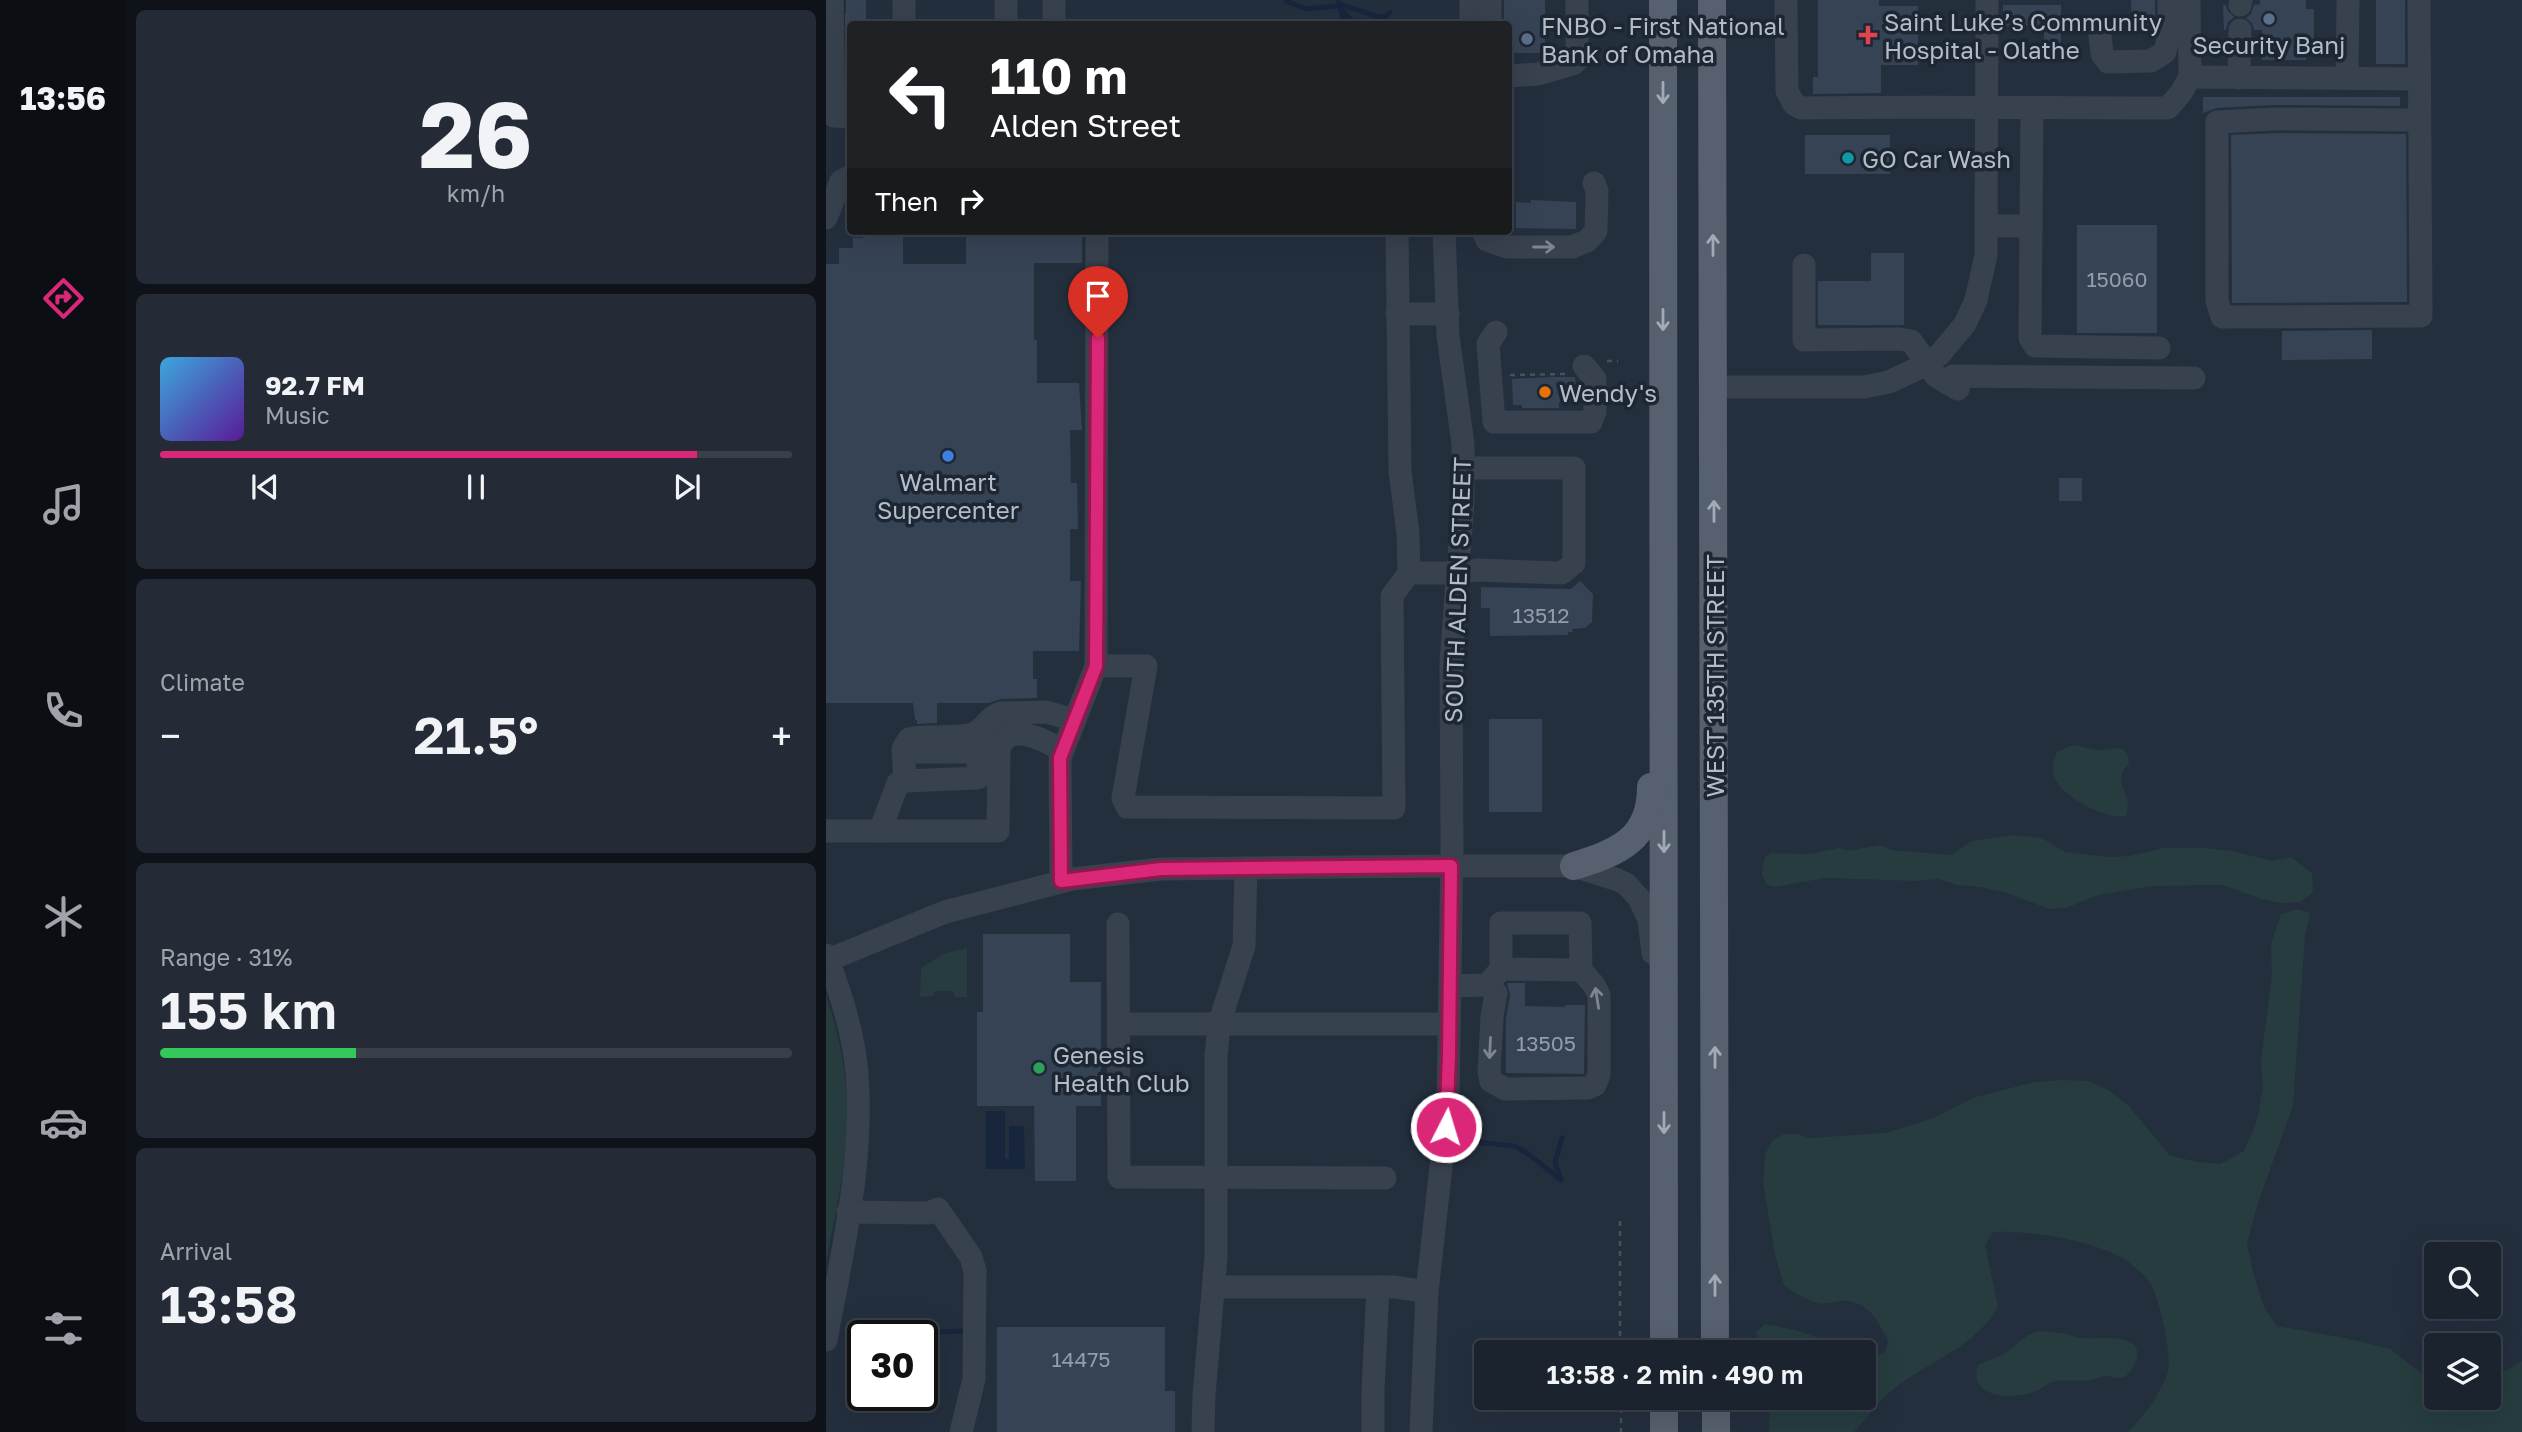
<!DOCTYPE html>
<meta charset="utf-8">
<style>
:root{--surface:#1b232e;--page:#242b36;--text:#f1f3f6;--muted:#a0a4aa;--line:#39404a;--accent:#db2777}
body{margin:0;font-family:"Golos Text",sans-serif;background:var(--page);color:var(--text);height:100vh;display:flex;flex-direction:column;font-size:26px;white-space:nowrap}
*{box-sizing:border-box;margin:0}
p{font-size:23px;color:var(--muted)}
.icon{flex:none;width:38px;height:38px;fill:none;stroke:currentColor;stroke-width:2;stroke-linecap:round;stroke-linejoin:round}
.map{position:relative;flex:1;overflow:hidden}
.sheet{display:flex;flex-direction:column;gap:10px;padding:10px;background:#0f1319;width:700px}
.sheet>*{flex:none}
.banner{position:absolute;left:21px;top:21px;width:665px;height:214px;border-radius:7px;box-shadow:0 7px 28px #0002,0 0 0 2px var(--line);background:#202124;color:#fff;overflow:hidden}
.controls{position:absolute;left:1598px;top:1242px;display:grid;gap:14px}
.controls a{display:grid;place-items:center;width:77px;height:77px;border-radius:7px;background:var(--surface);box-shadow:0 7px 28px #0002,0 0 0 2px var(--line);font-size:35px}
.speed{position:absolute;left:21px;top:1320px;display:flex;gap:14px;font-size:35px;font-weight:700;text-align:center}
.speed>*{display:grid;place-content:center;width:91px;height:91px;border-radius:50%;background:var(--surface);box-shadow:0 7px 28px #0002,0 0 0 2px var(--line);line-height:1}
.speed .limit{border:4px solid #111;border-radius:10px;background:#fff;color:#111}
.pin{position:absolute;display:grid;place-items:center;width:60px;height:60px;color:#fff;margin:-72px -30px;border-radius:50% 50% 50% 0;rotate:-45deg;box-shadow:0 0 7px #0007}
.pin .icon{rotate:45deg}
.me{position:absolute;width:77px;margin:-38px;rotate:5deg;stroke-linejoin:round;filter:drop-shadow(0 0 5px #0008)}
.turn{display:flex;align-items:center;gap:24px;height:147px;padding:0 28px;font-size:32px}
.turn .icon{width:91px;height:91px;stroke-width:2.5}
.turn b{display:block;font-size:49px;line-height:60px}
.then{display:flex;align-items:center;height:66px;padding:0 28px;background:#0003;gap:14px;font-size:26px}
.big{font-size:52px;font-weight:600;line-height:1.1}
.sheet .card{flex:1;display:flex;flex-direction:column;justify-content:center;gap:10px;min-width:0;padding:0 24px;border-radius:10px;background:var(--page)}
.sheet .dial{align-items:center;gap:0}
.dial b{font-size:91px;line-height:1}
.song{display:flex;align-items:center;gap:21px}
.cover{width:84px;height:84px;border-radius:10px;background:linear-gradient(135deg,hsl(200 70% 55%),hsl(270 70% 35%))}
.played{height:7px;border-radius:4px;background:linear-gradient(90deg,var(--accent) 85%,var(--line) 85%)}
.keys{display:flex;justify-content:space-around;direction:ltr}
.heat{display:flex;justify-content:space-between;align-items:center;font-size:38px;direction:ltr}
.charge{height:10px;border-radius:5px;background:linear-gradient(90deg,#34c759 31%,var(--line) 0)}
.trip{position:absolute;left:648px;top:1340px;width:402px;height:70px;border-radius:7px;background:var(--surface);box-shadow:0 7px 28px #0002,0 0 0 2px var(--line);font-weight:600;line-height:70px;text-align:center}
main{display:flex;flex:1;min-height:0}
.menu{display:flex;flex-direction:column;width:126px;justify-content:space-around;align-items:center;background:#0b0e12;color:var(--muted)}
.menu .icon{width:49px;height:49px}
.menu .on{color:var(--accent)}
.menu b{font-size:32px;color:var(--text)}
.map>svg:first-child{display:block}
</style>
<main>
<nav class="menu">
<b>13:56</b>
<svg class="icon on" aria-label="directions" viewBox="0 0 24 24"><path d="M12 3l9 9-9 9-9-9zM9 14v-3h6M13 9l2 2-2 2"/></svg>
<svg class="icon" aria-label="music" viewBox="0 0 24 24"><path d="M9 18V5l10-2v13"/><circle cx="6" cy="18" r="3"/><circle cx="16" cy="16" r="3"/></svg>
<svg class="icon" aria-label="phone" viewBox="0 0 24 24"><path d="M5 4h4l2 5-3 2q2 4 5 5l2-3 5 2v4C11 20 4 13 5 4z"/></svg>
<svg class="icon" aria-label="climate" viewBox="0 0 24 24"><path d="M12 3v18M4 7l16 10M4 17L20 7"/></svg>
<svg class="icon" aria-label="car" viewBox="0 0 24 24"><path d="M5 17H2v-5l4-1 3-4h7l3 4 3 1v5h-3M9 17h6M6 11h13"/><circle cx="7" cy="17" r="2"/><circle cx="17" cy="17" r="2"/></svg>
<svg class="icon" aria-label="filters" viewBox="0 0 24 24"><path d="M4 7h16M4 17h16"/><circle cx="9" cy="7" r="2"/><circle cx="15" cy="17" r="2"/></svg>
</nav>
<section class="sheet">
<div class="card dial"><b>26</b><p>km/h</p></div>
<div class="card">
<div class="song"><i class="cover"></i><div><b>92.7 FM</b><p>Music</p></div></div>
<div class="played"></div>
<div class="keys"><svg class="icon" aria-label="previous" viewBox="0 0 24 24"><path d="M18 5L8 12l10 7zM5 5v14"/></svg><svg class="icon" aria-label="pause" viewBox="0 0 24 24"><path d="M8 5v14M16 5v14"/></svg><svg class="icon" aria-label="next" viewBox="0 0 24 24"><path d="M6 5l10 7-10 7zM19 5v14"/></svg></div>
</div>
<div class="card"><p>Climate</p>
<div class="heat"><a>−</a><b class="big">21.5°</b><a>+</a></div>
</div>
<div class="card"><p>Range · 31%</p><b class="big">155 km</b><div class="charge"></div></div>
<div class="card"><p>Arrival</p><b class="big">13:58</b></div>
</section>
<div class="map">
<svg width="1696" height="1432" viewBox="0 0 1696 1432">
<rect width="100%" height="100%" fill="#242f3e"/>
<g fill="#263c3f">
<path d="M1247,745c9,1 21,6 30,5 13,-2 24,-6 26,13 -16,16 -3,25 -1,40 0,4 -1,8 -2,13 -21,4 -68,-21 -73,-42 -1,-8 1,-15 4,-22z"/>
<polygon points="1188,835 1216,838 1239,852 1283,857 1304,856 1337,848 1378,848 1406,851 1446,861 1465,857 1486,873 1487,892 1475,902 1456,903 1435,899 1397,885 1327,886 1272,895 1240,908 1223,909 1178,892 1154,887 1131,885 1112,879 1091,881 1000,878 948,887 940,884 936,874 939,857 945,853 984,854 1014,848 1023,851 1054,845 1066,850 1126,855 1146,841"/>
<path d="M1472,909l12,4 -5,24 -12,169 -34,94 -12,43 6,29 11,35 13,19 68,12 45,11 31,24 15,4v21h52l1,-23 18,-5 15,-9v71h-395c14,-10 37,-44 41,-61 4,-15 -9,-75 -18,-88 -4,-7 -13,-14 -19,-19 -29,-23 -101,-34 -138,-32l-8,13 13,61c-22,41 -67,54 -102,81 -16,12 -29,31 -42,45h-85l1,-34h94v-39l21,-6 3,-12c-10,-21 -21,-42 -48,-40 -7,1 -15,4 -22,2 -12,-3 -24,-11 -34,-18l-9,-30 -12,-72 2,-29 8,-14 11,-6h13l13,4 75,-5 49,-15 42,-21 58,-15 28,-2 27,1 21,10 18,14 42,51 29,6 21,2 24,-13 12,-27 7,-36 -2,-28 11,-85 -1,-31 10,-30z"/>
<polygon points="141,948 141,997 129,998 127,991 109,991 107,996 94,997 95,968 119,953"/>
<path d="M0,996c18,50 26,112 18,165 -4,34 -12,68 -18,102z"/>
<path d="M939,1324c28,5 55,10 77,29h-81l-5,-20z"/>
<path d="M1213,1331c9,1 18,1 27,3 5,1 10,4 15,4 15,2 61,-7 56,20 -1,6 -7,14 -11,18 -8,5 -13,0 -21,0 -5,1 -10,3 -15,4 -12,2 -26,-1 -38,2 -6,2 -12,8 -18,10 -22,8 -67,6 -56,-27l26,-11 24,-19z"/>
</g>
<polygon fill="#17263c" points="160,1111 179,1111 179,1159 183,1158 183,1126 198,1126 199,1169 160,1169"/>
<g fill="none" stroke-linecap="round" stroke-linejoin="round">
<g stroke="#17263c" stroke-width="5">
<polyline points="512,0 519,24"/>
<polyline points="460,1 480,9 511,6 513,4 553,17 559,17 564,12"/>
<polyline points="515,9 529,24"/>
<polyline points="651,1142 688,1146 701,1153 735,1180"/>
<polyline points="735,1180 729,1162 736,1138"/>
<polyline points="96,1336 105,1332 135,1331"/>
</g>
</g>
<g fill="#364354">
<rect x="20" y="0" width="20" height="24"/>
<polygon points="678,0 719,0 719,53 682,53 682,24 678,24"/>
<polygon points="992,0 1053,0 1053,6 1092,6 1092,65 1055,65 1055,93 987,94 987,77 992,77"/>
<polygon points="1305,0 1329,0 1329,26 1306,26"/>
<polygon points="1434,0 1480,0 1480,9 1488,9 1488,39 1480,39 1480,60 1436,60 1436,30 1428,30 1426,23 1420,18 1425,14 1428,5 1434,4"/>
<rect x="1550" y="0" width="29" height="64"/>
<polygon points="1177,5 1235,5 1235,53 1218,53 1218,25 1177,26"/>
<polygon points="1397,5 1400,5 1401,10 1408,17 1402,22 1400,30 1398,30"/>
<polygon points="1377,97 1574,97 1574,106 1448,105 1390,108 1377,113"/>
<polygon points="1449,133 1580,134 1581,302 1406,303 1405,135"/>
<rect x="979" y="135" width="85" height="39"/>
<polygon points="705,200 750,202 750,229 690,228 690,202 705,203"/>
<rect x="1251" y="225" width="80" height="108"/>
<polygon points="37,231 77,231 77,264 140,264 140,231 256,231 256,263 208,263 208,340 211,340 211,383 253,383 256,430 244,430 245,483 251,483 252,529 244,529 244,581 255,581 253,651 207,651 207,679 211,679 211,698 175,699 163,703 111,703 111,723 91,724 91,720 89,720 87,703 0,703 0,264 13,264 13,248 27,248 27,238 37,238"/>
<polygon points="1045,253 1078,253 1078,325 992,325 992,281 1045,281"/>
<polygon points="1546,330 1546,359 1456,360 1456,331"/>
<polygon points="725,377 749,377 751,402 733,402 733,408 696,408 696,405 687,405 686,379"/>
<rect x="1233" y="478" width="23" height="23"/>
<polygon points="754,581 767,594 766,622 759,628 746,629 747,632 742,632 742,635 664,636 664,608 655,608 655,587 745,589"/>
<rect x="663" y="719" width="53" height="93"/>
<polygon points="157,934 244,934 244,982 275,982 275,1106 250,1106 250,1181 209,1181 208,1106 151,1106 151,1012 157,1012"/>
<polygon points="681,983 699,983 699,1006 739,1007 739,1005 759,1005 758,1074 680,1073 680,1018 684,995"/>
<polygon points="171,1327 339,1327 339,1391 349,1391 349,1432 171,1432"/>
</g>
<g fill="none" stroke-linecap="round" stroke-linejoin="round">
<polyline stroke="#3a4453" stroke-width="23" stroke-dasharray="23 11" stroke-linecap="butt" points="19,25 24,25"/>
<g stroke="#3f5557" stroke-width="2.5" stroke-dasharray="5 5" stroke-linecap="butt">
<polyline points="781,361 792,361"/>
<polyline points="684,375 741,374"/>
<polyline points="794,1221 794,1353"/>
<polyline points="795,1398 795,1432"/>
</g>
<g stroke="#38414e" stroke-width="23">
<polyline points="6,0 8,116 24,117"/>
<polyline points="180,0 180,24"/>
<path d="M960,0l1,91 7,13 7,4c122,-2 245,0 367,0l13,-15 9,-16 -1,-77"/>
<polyline points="1593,0 1595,316 1396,317 1391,301 1391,122 1449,119 1593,120"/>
<polyline points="1414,5 1415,0"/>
<polyline points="78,24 78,0"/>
<polyline points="228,24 228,0"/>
<polyline points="645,24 645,0"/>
<polyline points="664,24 664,0"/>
<polyline points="1274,35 1276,54 1282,62 1325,61 1339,52 1343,33 1343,0"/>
<polyline points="682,76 712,74 747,64 751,60 751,0"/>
<polyline points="1364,77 1592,79"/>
<polyline points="1413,78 1414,30"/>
<polyline points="1521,78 1522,0"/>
<polyline points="1206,108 1204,338 1209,346 1333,348"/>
<polyline points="0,218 15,181 24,177"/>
<polyline points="1160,226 1205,226"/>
<polyline points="571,231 574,471 582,533 583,573 633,573 651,570 736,573 748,563 748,468 638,468"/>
<polyline points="657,231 661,240 681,247 746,247 761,241 770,231 771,191 768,183"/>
<polyline points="978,265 978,340 1073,339 1085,341 1110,376 1132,389"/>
<polyline points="571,314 622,314"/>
<polyline points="670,332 662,344 668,422 765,422 769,412 769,379 758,366"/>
<polyline points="1121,383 1127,376 1368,378"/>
<polyline points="887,387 1038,387 1063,382 1099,365 1114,354 1139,324 1150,300 1160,255 1161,0"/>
<polyline points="270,666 320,666 297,798 301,807 568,808 566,596 583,573"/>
<polyline points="78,756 85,752 149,752 153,748"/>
<polyline points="79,781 152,778 153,739 169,726"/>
<path d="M0,831h172l1,-81c8,-30 45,-11 63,1"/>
<path d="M54,831l18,-48 7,-2 -2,-32 6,-10c17,-4 52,0 66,-6 10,-5 14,-17 26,-20l45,-1 29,8"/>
<polyline points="235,881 234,758 270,666 271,231"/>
<polyline points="292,924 293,1177 559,1178"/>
<path d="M0,955c15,38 28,79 31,119 7,89 -15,179 -31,266"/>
<polyline points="2,960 119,912 246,879 335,869 625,866 748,866 792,880 800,884 813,898 823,920 827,953"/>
<polyline points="661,985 670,993 666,1017 663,1072 665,1081 679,1089 762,1088 769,1085 773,1075 773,995 768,985 755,970"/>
<polyline points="624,986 661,985 675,969 675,923 754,923 755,970 675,969"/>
<polyline points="293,1024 623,1024"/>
<polyline points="22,1212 102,1213 112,1209 145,1257 149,1271 148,1379 135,1432"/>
<polyline points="389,1287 569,1287 601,1292"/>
<polyline points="377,1432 378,1395 390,1256 390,1056 393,1024 418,946 420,868"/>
<polyline points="547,1432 547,1390 552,1287"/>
<polyline points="595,1432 601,1292 622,1104 626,848 625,662 637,501 637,444 622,336 618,231"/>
</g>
<g stroke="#56606e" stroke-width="28">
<polyline points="837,0 838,1353"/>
<polyline points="886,0 889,1353"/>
<path d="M748,866c45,-14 77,-27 77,-79"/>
<polyline points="838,1398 838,1432"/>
<polyline points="890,1398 890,1432"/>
</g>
</g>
<defs><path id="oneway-shaft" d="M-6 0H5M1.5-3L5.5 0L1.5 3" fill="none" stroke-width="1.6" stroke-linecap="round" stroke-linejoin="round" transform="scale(1.75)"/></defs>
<g stroke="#a1aab7">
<use href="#oneway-shaft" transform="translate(837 93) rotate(90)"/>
<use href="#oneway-shaft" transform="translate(887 245) rotate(-90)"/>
<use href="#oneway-shaft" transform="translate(837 320) rotate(90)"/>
<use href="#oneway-shaft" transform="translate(888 511) rotate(-90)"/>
<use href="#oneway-shaft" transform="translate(838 842) rotate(90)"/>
<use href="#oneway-shaft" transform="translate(889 1057) rotate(-90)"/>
<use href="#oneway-shaft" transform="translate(838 1123) rotate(90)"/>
<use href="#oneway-shaft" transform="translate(889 1285) rotate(-90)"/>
</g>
<g stroke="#7c8592">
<use href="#oneway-shaft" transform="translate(718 247)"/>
<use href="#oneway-shaft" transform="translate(771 998) rotate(-99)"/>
<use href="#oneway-shaft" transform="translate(664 1048) rotate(93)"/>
</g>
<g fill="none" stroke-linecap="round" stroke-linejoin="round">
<defs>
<polyline id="route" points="272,338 270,666 234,758 235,881 335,869 625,866 623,1056 620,1127"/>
</defs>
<use href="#route" stroke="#8e194d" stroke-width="18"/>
<use href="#route" stroke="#db2777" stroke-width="12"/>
</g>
<g fill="#5c6f8a" stroke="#1d2633" stroke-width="2.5">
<circle cx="1443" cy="19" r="7"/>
<circle cx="701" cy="39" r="7"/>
</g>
<path fill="#e0444e" stroke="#1d2633" stroke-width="2.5" d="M1038.5 24.5h7v7h7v7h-7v7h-7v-7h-7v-7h7z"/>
<circle fill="#0f9aa8" stroke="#1d2633" stroke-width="2.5" cx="1022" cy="158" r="7"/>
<circle fill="#e8710a" stroke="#1d2633" stroke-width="2.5" cx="719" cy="392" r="7"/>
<circle fill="#3f7fe0" stroke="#1d2633" stroke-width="2.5" cx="122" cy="456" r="7"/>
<circle fill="#2e9e5b" stroke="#1d2633" stroke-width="2.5" cx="213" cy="1068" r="7"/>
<g text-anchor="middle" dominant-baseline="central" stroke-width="7" stroke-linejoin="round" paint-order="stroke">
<g font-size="21" fill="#929caa">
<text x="1291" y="279">15060</text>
<text x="715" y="615">13512</text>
<text x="720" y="1043">13505</text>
<text x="255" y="1359">14475</text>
</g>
<g font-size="24" fill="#b4bcc9" stroke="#1d2633" text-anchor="start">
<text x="1058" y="21">Saint Luke’s Community<tspan x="1058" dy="28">Hospital - Olathe</tspan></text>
<text x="715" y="25">FNBO - First National<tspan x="715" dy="28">Bank of Omaha</tspan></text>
<text x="1443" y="44" text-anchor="middle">Security Banj</text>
<text x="1036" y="158">GO Car Wash</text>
<text x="733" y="392">Wendy's</text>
<text x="122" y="481" text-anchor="middle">Walmart<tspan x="122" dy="28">Supercenter</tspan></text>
<text x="227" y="1054">Genesis<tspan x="227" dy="28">Health Club</tspan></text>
</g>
<g font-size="24" fill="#b4bcc9" stroke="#1d2633">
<text transform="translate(631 590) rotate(-88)">SOUTH ALDEN STREET</text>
<text transform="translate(888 676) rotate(-90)">WEST 135TH STREET</text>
</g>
</g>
</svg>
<div class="controls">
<a><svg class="icon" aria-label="search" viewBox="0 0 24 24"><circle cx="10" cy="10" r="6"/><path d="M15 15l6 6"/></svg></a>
<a><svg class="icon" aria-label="layers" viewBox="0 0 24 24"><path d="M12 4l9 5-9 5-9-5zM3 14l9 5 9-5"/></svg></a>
</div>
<div class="speed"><div class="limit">30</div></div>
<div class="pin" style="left:272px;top:338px;background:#d93025"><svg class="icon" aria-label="arrive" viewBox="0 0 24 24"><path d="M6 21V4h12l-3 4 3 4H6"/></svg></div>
<svg class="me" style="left:620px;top:1127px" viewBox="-20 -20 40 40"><circle r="17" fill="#db2777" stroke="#fff" stroke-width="3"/><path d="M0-11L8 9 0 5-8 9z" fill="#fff"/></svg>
<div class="trip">13:58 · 2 min · 490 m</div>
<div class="banner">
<div class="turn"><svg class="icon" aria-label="left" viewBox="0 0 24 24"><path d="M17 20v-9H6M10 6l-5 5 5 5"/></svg><div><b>110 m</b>Alden Street</div></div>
<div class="then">Then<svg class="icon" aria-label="right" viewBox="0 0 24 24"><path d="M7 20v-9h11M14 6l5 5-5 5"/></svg></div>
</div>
</div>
</main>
